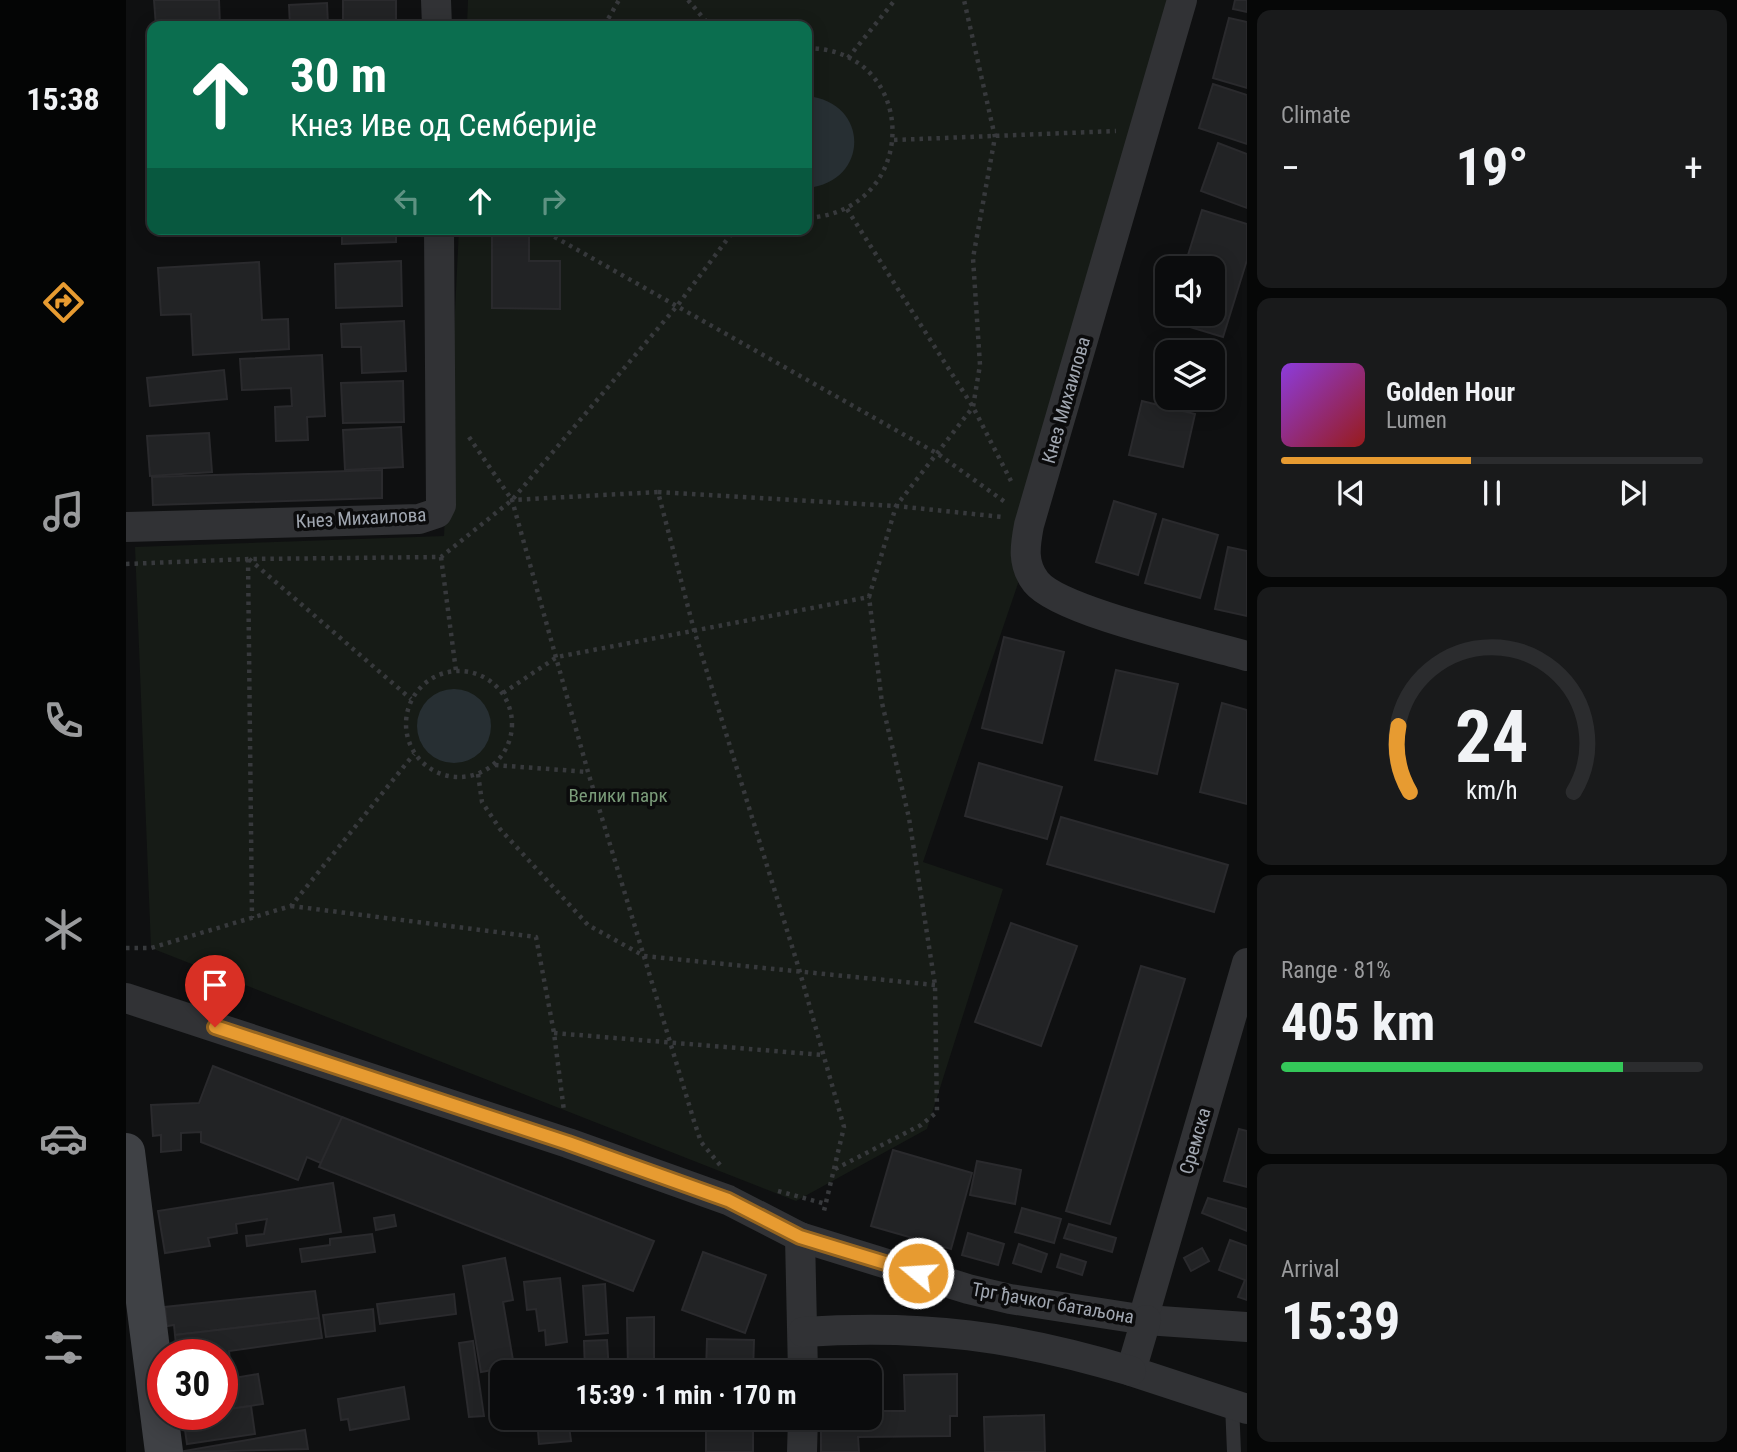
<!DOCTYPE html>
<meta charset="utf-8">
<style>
:root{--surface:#0b0c0d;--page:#191a1b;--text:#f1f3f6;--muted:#9a9b9d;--line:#2b2c2e;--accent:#e79b31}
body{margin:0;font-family:"Roboto Condensed",sans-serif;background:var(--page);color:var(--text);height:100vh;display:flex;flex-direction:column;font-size:26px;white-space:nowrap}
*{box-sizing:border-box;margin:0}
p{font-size:23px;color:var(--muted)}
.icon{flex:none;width:38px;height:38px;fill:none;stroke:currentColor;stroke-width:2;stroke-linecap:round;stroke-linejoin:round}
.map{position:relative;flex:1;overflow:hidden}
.details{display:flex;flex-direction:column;gap:10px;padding:10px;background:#060707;width:490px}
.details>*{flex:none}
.guide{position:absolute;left:21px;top:21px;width:665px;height:214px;border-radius:14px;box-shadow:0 4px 18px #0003,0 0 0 2px var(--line);background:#0b6e4f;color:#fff;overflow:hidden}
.tools{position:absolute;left:1029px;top:256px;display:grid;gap:14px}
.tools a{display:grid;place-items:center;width:70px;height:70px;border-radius:14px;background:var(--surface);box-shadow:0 4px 18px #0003,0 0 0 2px var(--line);font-size:35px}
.speed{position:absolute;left:21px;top:1339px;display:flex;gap:14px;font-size:35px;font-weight:700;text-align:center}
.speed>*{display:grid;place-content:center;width:91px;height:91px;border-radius:50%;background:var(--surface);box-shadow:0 4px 18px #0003,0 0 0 2px var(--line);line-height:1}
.speed .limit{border:10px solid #d22;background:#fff;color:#111}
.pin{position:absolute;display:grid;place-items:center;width:60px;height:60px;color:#fff;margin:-72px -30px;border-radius:50% 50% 50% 0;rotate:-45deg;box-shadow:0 0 7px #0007}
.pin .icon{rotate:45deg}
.me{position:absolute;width:77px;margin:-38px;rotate:288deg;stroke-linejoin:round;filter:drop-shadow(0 0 5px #0008)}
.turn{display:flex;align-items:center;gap:24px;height:147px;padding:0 28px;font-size:32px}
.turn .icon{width:91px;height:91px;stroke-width:2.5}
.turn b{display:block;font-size:49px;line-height:60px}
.lanes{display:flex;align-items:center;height:66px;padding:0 28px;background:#0003;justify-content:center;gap:35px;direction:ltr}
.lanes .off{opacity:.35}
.big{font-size:52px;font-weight:700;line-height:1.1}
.details .card{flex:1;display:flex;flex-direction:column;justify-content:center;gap:10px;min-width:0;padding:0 24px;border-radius:14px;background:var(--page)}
.details .dial{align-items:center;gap:0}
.dial svg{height:182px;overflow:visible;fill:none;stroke:var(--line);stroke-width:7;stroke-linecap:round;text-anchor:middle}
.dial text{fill:var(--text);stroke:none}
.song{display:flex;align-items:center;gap:21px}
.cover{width:84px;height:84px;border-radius:10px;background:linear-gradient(135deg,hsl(270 70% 55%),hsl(0 70% 35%))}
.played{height:7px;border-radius:4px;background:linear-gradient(90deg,var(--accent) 45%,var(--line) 45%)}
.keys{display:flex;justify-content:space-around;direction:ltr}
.heat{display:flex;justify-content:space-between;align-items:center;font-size:38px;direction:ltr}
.charge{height:10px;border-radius:5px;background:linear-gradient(90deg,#34c759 81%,var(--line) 0)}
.trip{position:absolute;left:364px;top:1360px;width:392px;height:70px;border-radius:14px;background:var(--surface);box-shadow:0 4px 18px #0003,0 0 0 2px var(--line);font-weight:700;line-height:70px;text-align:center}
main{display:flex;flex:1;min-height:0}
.tabs{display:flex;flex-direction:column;width:126px;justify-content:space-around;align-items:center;background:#040505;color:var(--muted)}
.tabs .icon{width:49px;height:49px}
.tabs .current{color:var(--accent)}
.tabs b{font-size:32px;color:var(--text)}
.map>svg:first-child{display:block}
</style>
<main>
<nav class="tabs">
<b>15:38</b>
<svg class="icon current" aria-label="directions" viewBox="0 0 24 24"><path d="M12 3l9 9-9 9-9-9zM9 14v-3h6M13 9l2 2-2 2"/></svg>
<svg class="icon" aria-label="music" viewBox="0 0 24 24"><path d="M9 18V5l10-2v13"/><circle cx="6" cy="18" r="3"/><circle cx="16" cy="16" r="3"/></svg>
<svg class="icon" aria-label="phone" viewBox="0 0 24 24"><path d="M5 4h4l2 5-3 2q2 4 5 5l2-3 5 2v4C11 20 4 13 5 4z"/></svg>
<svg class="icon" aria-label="climate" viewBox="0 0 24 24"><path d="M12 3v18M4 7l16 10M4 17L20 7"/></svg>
<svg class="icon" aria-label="car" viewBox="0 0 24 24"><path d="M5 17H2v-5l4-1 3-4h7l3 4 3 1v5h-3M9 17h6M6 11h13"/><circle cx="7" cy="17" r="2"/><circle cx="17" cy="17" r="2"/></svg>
<svg class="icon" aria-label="filters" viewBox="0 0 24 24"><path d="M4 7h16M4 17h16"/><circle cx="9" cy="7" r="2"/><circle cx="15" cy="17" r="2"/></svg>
</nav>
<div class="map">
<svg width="1121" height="1452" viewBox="0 0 1121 1452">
<rect width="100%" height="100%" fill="#0f1011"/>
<polygon fill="#161b16" points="342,0 1055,0 916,513 797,862 877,889 801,1129 670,1201 25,948 9,547 318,536 333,229 681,229 681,26 341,26"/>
<g fill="#272f33">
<path d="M681,96c63,6 63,86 0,92z"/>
<circle cx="328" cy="726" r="37"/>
</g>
<g fill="#222325" stroke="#2a2a2d" stroke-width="2">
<polygon points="28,0 93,0 94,26 30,26"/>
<rect x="217" y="0" width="53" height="26"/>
<polygon points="1109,0 1121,0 1121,12 1107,9"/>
<polygon points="201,3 202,26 164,26 163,5"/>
<polygon points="1103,18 1121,22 1121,88 1087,78"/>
<polygon points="1087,84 1121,95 1121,144 1073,128"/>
<polygon points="1092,143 1121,154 1121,208 1075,191"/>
<polygon points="1076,210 1121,224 1121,260 1097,337 1041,320 1043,313 1087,313 1087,268 1058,268"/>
<polygon points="216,229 270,229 270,242 216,244"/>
<polygon points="366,229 403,229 403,261 434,261 434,309 366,308"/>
<polygon points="275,261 276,306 210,308 209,264"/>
<polygon points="133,262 136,320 162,319 163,349 67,355 65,314 35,315 32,268"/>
<polygon points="278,321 280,371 236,373 235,347 216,347 215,324"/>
<polygon points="1087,354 1096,356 1087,400 1076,397 1087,397"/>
<polygon points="196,355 199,416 181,417 182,440 150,441 149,407 166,406 165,388 116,390 114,359"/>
<polygon points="98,370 101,399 24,406 21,378"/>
<polygon points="277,381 278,422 217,423 215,383"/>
<polygon points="1016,401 1069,414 1057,467 1003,455"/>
<polygon points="275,427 277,467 219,470 217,430"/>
<polygon points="83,433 86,472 24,476 21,436"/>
<polygon points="256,470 256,498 27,505 26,477"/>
<polygon points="988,501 1030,514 1012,575 970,562"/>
<polygon points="1037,519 1092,535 1074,598 1019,583"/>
<polygon points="1102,547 1121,551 1121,616 1089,609"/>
<polygon points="878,637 938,652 916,743 856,728"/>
<polygon points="990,670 1052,684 1031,774 969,760"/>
<polygon points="1096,703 1121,710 1121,804 1074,792"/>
<polygon points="853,763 936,787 921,839 839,816"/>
<polygon points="935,817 1102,865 1088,912 921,864"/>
<polygon points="885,923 951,946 915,1046 849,1022"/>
<polygon points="1015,966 1059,979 984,1224 940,1211"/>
<polygon points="87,1066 216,1117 197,1164 181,1157 172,1180 75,1142 75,1132 55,1133 55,1150 35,1152 35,1135 27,1136 25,1105 73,1103"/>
<polygon points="216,1117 528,1241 507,1291 193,1167"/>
<polygon points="1113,1129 1121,1131 1121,1187 1098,1181"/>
<polygon points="767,1150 846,1173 825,1249 745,1226"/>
<polygon points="851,1161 895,1170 889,1204 844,1195"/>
<polygon points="207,1183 215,1232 121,1246 120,1236 138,1234 141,1219 110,1224 111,1233 82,1238 84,1246 39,1253 32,1211"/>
<polygon points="1082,1198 1121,1209 1121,1231 1076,1213"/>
<polygon points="896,1208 935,1219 928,1243 889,1232"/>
<polygon points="268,1215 270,1226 250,1230 248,1218"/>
<polygon points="943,1224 990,1238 986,1252 938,1238"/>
<polygon points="842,1233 878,1244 872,1265 836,1255"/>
<polygon points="246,1234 249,1252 176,1262 174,1249 204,1245 204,1239"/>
<polygon points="1104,1240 1121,1246 1121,1300 1112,1297 1119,1280 1093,1270"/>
<polygon points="893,1244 921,1254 915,1272 887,1263"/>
<polygon points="1076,1248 1083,1261 1065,1271 1058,1258"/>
<polygon points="577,1252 640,1275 619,1333 556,1310"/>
<polygon points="935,1254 960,1262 956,1275 931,1267"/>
<polygon points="379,1258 387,1300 377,1302 388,1366 355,1372 337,1266"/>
<polygon points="434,1278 441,1342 420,1345 419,1330 413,1331 410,1309 401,1310 398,1282"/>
<polygon points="479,1284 482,1333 460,1335 457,1286"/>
<polygon points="189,1291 193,1318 49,1335 48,1325 41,1326 39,1307"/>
<polygon points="328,1294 330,1314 254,1324 251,1304"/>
<polygon points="247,1309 249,1331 200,1337 197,1315"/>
<polygon points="528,1317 528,1365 502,1366 501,1318"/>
<polygon points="193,1318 196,1338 103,1351 106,1378 96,1380 96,1354 51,1354 49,1335"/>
<polygon points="581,1339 628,1340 627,1372 580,1372"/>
<polygon points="481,1340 483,1372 459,1372 458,1341"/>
<polygon points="347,1341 358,1416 343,1417 333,1343"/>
<polygon points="132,1374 137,1404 96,1410 96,1380"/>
<polygon points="831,1374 831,1416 824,1416 824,1436 732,1437 733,1452 695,1452 695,1418 744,1418 744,1376 756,1376 757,1411 779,1411 778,1375"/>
<polygon points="278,1387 283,1419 224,1430 222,1419 215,1420 212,1399"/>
<polygon points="125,1406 129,1434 61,1444 57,1416 96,1414 96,1410"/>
<polygon points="918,1415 919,1452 859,1452 858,1417"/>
<polygon points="411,1418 442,1418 445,1441 413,1444"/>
<rect x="580" y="1418" width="47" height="34"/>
<polygon points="179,1430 182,1449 58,1452 58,1451"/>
</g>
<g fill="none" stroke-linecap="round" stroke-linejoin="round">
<g stroke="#37393c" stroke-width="4.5" stroke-dasharray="3.5 5" stroke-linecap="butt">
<polyline points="562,0 584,26"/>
<polyline points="478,26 493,0"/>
<path d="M681,48c113,1 115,163 0,170"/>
<polyline points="722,58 769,0"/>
<polyline points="768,140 990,131"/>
<polyline points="721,209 847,407 885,481"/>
<polyline points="427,229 427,236 812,454 879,502"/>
<polyline points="343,437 386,500"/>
<polyline points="532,492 770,506 876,517"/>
<polyline points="315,557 330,671"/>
<polyline points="122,559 126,918"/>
<polyline points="123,559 285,699"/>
<polyline points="0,564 122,559 315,557 386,500 551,306 609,229"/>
<circle cx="333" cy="724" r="53"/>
<polyline points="377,693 431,657 743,597 770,506 847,407 854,365 847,258 869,137 838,0"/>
<polyline points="369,765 462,772"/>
<polyline points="352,774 356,802 374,829 462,925 518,956 809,985"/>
<polyline points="165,906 410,937 428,1033 438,1111"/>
<polyline points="0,948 25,948 165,906 288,754"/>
<polyline points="428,1033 697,1055"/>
<polyline points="594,1165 575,1142 568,1121 462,772 386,500 532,492 568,630 673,969 718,1127 697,1215"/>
<polyline points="709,1169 795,1125 811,1112 809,985 783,818 756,703 743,597"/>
<polyline points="652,1191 700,1204"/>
</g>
<polyline stroke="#313235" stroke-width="14" points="1106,1404 1108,1452"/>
<g stroke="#313235" stroke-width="30">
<polyline points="310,0 311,26"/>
<path d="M1056,0l-153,525c-4,21 -7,39 7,57 24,30 167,61 211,74"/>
<polyline points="0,527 293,519 311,513 315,505 313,229"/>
<polyline points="0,998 442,1143 602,1200 674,1237 842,1289 884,1299 1020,1320 1121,1327"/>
<polyline points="674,1237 677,1372"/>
<polyline points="1017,1319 1121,963"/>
<polyline points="1020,1320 1005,1371 1121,1409"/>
<path d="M677,1332c121,-8 212,4 328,39"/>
<polyline points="676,1452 677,1418"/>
</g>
<polyline stroke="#3f4145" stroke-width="38" points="0,1152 38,1452"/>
</g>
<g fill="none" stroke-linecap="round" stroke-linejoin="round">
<defs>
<polyline id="route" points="89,1027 442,1143 602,1200 674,1237 792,1273"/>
</defs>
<use href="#route" stroke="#966520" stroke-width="18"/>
<use href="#route" stroke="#e79b31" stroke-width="12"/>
</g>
<g text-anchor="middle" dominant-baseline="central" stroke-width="7" stroke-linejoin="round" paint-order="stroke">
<g font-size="19" fill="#a1a7b1" stroke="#0b0b0c">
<text transform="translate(940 400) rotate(-74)">Кнез Михаилова</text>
<text transform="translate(235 518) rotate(-3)">Кнез Михаилова</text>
<text transform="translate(1069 1141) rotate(-74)">Сремска</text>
<text transform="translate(927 1303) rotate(10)">Трг ђачког батаљона</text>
</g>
<g font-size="19" fill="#7a9b79" stroke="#0b0b0c">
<text x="492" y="795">Велики парк</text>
</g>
</g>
</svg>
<div class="tools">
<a><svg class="icon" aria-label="sound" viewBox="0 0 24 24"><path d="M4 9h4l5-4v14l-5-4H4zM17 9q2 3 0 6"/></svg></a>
<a><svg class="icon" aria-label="layers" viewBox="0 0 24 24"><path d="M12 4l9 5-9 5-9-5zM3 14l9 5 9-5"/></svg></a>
</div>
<div class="speed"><div class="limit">30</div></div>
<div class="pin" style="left:89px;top:1027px;background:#d93025"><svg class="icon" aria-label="arrive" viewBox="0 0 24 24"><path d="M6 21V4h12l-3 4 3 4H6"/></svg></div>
<svg class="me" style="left:792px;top:1273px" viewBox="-20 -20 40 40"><circle r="17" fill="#e79b31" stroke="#fff" stroke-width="3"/><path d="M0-11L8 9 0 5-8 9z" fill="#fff"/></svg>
<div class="trip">15:39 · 1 min · 170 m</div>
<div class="guide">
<div class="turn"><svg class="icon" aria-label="ahead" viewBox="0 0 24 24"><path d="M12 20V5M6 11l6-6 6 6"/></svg><div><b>30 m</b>Кнез Иве од Семберије</div></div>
<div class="lanes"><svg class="icon off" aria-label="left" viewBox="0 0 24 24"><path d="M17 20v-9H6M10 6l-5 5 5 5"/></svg><svg class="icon" aria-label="ahead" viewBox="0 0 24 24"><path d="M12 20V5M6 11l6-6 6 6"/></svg><svg class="icon off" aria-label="right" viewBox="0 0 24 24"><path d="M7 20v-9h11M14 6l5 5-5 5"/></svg></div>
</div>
</div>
<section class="details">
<div class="card"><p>Climate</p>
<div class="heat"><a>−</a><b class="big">19°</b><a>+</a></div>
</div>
<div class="card">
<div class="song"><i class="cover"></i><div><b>Golden Hour</b><p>Lumen</p></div></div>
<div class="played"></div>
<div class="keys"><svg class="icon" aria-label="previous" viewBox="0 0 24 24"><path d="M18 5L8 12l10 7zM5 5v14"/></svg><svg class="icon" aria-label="pause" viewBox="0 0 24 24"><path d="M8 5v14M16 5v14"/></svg><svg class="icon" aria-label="next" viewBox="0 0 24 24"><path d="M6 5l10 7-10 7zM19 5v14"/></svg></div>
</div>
<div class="card dial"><svg viewBox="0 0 100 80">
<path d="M14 69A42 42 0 1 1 86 69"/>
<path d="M14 69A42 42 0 0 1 9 40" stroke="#e79b31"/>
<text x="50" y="56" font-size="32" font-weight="700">24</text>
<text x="50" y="72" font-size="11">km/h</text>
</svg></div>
<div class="card"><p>Range · 81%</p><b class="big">405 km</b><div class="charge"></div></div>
<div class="card"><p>Arrival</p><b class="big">15:39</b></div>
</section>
</main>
